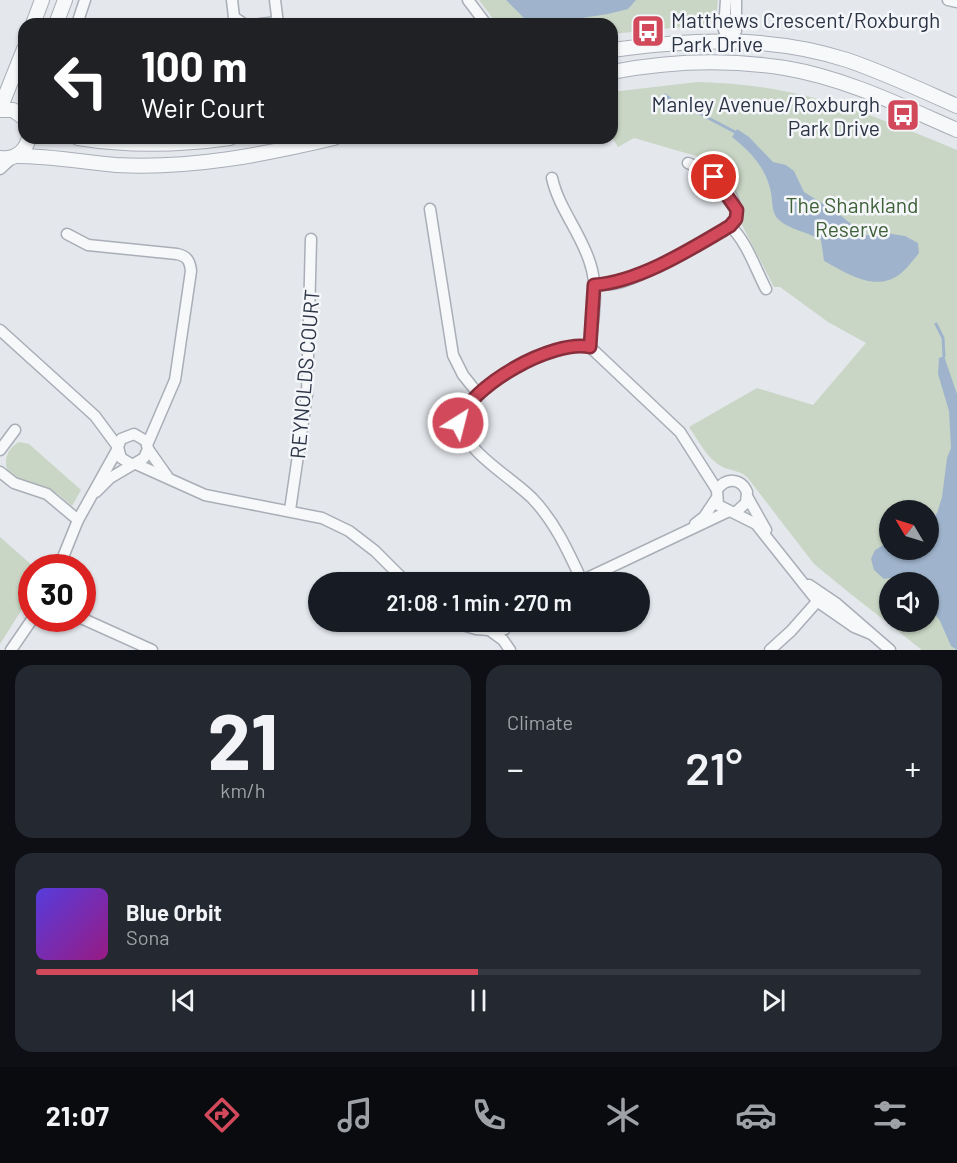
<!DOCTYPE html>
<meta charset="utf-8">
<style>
:root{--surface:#171b24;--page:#242831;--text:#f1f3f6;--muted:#9ea1a6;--line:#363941;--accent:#d1495b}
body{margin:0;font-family:Barlow,sans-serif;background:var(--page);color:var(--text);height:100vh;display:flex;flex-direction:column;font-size:22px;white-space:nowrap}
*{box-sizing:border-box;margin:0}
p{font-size:20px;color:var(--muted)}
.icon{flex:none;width:33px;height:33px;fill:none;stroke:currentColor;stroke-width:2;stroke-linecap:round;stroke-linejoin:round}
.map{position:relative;height:650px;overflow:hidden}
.panel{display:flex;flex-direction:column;gap:15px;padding:15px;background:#0d0f14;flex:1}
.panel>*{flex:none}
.hud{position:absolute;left:18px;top:18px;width:600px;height:126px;border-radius:18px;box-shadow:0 2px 4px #0004;background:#202124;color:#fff;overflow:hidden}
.needle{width:39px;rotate:308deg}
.fabs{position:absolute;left:879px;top:500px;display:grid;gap:12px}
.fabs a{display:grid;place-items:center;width:60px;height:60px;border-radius:50%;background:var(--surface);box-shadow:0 2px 4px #0004;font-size:30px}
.speed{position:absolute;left:18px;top:554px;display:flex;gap:12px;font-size:30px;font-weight:700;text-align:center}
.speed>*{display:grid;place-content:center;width:78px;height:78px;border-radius:50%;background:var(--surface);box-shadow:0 2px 4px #0004;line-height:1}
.speed .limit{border:9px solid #d22;background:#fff;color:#111}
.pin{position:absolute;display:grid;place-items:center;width:51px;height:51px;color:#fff;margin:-26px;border:3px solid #fff;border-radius:50%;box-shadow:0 2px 6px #0007}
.me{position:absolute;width:66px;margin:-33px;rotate:36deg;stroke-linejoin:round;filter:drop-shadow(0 0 4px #0008)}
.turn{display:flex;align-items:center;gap:21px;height:126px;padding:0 24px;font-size:27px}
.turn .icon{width:78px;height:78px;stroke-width:2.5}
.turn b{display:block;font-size:42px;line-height:51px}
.big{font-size:45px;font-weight:600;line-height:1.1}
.panel .card{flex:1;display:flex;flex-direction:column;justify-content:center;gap:9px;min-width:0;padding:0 21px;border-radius:18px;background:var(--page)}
.panel .dial{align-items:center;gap:0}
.dial b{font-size:78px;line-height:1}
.song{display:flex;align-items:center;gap:18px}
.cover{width:72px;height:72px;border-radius:9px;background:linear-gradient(135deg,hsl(250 70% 55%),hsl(310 70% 35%))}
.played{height:6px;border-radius:3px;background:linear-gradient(90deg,var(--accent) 50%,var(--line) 50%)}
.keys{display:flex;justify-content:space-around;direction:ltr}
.heat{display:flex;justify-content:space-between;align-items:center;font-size:33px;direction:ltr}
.panel .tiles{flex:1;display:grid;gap:15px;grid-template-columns:1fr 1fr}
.card:last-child{grid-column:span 2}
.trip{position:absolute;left:308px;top:572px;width:342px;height:60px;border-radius:30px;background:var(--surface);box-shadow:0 2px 4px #0004;font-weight:600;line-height:60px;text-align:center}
.menu{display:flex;height:96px;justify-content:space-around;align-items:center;background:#090b0e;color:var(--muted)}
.menu .icon{width:42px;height:42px}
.menu .selected{color:var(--accent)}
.menu b{font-size:27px;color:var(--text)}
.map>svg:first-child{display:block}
</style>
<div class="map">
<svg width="957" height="650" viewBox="0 0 957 650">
<rect width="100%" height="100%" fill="#e4e7ec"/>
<g fill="#c9d6c5" fill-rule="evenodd">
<polygon points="479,0 718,0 716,17 712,24 612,34 612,24 497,24"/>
<path d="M697,82c101,2 169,30 260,68v500h-35l-75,-59 -33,-27 -67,-87c-7,-6 -14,-6 -22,-9 -17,-7 -26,-27 -36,-41l68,-39 56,17 53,-62 -38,-21 -48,-35h-6l-32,-62 3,-16 -14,-26 -28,-25 -69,-20 -16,9 -6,-10v-45zM890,510h38v39h-38zM890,582h38v39h-38z"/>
<path d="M19,442l10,2 52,46 -9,16c-6,-5 -12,-11 -19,-15 -14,-9 -50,-6 -47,-31 1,-8 6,-14 13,-18z"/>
<polygon points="0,537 34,567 32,567 31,595 0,644"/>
</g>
<g fill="#9fb4cc">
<polygon points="506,0 636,0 628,9 608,14 542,24 528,22"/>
<path d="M737,129l12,8 24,25 13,3 8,6 10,21 34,21 26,22h17l5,-2 19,3 13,7 1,10c-6,7 -12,16 -19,21 -24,19 -54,-1 -76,-13l-3,-21c-13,-8 -33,-11 -42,-20 -8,-7 -6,-18 -8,-27 -4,-24 -21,-42 -39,-56z"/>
<polygon points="944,356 957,394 957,650 951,646 940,621 929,606 928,582 903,582 896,577 884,579 874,570 871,559 875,550 885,544 889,545 890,549 928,549 929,524 937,513 942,497 947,458 951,448 949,411 938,374 939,358"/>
</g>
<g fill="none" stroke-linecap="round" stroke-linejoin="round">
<g stroke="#9fb4cc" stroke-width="3">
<polyline points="665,95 678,105 695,111 735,132"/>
<polyline points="936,324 943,338 944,356"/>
</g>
<defs>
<g id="minor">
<polyline points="232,0 234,17 244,24"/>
<polyline points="275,0 278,24"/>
<polyline points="468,0 486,24"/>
<polyline points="726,0 724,30 728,40"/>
<polyline points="948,0 957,2"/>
<polyline points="77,24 85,0"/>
<polyline points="260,24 278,22"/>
<polyline points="728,40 736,31 736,0"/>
<polyline points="0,169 12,158"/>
<path d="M552,178c7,31 29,55 38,85 9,26 3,58 0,84"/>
<polyline points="430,209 453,355 463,375 479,395"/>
<path d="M730,226c17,16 25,42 36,63"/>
<path d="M67,234l21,11 89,9c10,2 13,7 14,17l-16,109 -28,65"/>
<path d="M594,285c8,0 16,0 24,-2 22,-6 105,-47 118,-64 3,-28 -25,-47 -48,-56"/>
<polyline points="0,330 95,416 118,447"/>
<polyline points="148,449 167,476"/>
<polyline points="0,450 15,430"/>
<polyline points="136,464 205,495 322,518 349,531 375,551 406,582"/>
<polyline points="0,472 14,483 47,494 78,520"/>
<polyline points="96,492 110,478 144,458 148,449 146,441 134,434 121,439 118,447 121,458 131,464"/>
<polyline points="748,498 766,530"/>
<polyline points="290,510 307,394 311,239"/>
<path d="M736,512l10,-9 1,-11c-6,-14 -21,-15 -30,-2l1,15 38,19 62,78 36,25 17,7"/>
<polyline points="695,524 704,517 716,499"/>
<polyline points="59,567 78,520 117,450"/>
<path d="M582,581c-14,-30 -27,-59 -50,-83 -25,-24 -61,-42 -74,-75 11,-37 95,-84 132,-76l90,85 37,58"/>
<polyline points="579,582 727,512"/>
<polyline points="809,585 837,604 890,650"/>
<polyline points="81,618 152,650"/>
<polyline points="449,621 476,629 489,630"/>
<polyline points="485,621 489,630 496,632 505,629 508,621"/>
<polyline points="492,632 503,640 510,650"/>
<polyline points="11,650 33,618"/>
<polyline points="770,650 791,631 822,596"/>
</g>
<g id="tertiary">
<polyline points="33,24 42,0"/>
<polyline points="56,24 65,0"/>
<path d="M612,50c79,-11 158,-15 235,10 38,13 74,30 110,46"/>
<path d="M612,72c57,-11 116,-13 173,-4 60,10 117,38 172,62"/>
<polyline points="0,109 24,49"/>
<polyline points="0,110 13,110 24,118"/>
<path d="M78,138c50,8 102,7 152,0"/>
<path d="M16,156c34,0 67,6 100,9 75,4 146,-10 218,-27"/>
<path d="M0,158c15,2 25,-6 29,-20"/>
</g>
</defs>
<use href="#minor" stroke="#a9aeb7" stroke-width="13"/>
<use href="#tertiary" stroke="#a9aeb7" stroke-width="16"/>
<use href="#minor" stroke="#f7f8fa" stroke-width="10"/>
<use href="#tertiary" stroke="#f7f8fa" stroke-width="14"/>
</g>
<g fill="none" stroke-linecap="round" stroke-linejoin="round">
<defs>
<path id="route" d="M458,423c11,-37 95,-84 132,-76l4,-62c45,-3 97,-36 136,-59l6,-7 1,-9 -23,-33"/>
</defs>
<use href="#route" stroke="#882f3b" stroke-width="15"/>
<use href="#route" stroke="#d1495b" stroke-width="10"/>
</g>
<defs>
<symbol id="bus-square" viewBox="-11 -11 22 22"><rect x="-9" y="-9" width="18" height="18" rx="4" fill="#d1495b" stroke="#f4f6f9"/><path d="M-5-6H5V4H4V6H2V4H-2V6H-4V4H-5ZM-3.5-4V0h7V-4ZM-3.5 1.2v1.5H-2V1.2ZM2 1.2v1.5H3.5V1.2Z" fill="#fff"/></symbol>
</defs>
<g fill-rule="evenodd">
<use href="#bus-square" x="629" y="12" width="38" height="38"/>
<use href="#bus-square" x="884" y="96" width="38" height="38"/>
</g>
<g text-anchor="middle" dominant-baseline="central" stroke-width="5" stroke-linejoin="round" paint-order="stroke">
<g font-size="21" fill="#2b3445" stroke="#f4f6f9" text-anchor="start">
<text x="671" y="19">Matthews Crescent/Roxburgh<tspan x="671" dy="24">Park Drive</tspan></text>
<text x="880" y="103" text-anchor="end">Manley Avenue/Roxburgh<tspan x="880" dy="24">Park Drive</tspan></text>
</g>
<g font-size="21" fill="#3f6138" stroke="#f4f6f9">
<text x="852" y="204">The Shankland<tspan x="852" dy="24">Reserve</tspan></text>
</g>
<g font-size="21" fill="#2b3445" stroke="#f4f6f9">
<text transform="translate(304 374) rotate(-85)">REYNOLDS COURT</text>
</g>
</g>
</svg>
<div class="fabs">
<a><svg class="needle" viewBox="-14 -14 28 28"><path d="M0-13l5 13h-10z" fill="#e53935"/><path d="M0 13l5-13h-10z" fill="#9ea1a6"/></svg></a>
<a><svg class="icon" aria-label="sound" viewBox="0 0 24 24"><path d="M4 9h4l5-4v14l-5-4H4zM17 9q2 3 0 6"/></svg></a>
</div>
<div class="speed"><div class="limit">30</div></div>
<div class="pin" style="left:714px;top:177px;background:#d93025"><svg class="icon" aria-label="arrive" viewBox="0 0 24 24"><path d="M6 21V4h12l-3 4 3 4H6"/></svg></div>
<svg class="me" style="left:458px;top:423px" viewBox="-20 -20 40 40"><circle r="17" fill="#d1495b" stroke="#fff" stroke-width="3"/><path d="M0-11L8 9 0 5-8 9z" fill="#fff"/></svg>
<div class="trip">21:08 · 1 min · 270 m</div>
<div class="hud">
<div class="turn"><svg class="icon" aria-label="left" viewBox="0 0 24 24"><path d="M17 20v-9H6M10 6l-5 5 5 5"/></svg><div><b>100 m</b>Weir Court</div></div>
</div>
</div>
<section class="panel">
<div class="tiles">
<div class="card dial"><b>21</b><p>km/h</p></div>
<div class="card"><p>Climate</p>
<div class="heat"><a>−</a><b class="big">21°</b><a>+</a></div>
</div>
<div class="card">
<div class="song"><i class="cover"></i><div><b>Blue Orbit</b><p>Sona</p></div></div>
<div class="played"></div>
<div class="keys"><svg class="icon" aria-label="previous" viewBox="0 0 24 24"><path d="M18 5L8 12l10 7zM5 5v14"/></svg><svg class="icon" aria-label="pause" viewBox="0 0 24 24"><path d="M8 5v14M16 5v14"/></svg><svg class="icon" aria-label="next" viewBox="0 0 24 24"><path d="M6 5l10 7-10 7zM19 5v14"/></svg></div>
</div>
</div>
</section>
<nav class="menu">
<b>21:07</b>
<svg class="icon selected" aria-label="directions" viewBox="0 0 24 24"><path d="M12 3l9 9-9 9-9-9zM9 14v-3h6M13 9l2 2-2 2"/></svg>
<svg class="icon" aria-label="music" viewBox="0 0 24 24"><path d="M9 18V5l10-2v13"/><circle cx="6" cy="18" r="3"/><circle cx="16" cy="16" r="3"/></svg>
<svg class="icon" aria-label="phone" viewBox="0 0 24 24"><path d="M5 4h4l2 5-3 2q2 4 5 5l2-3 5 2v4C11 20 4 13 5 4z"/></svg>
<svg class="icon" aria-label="climate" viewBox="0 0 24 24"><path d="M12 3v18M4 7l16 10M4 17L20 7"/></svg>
<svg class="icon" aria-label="car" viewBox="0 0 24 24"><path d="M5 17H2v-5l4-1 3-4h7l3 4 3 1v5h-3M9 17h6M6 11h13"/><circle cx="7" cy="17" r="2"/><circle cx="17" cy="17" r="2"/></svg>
<svg class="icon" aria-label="filters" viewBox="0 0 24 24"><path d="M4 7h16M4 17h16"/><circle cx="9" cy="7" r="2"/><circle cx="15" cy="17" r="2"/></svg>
</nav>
